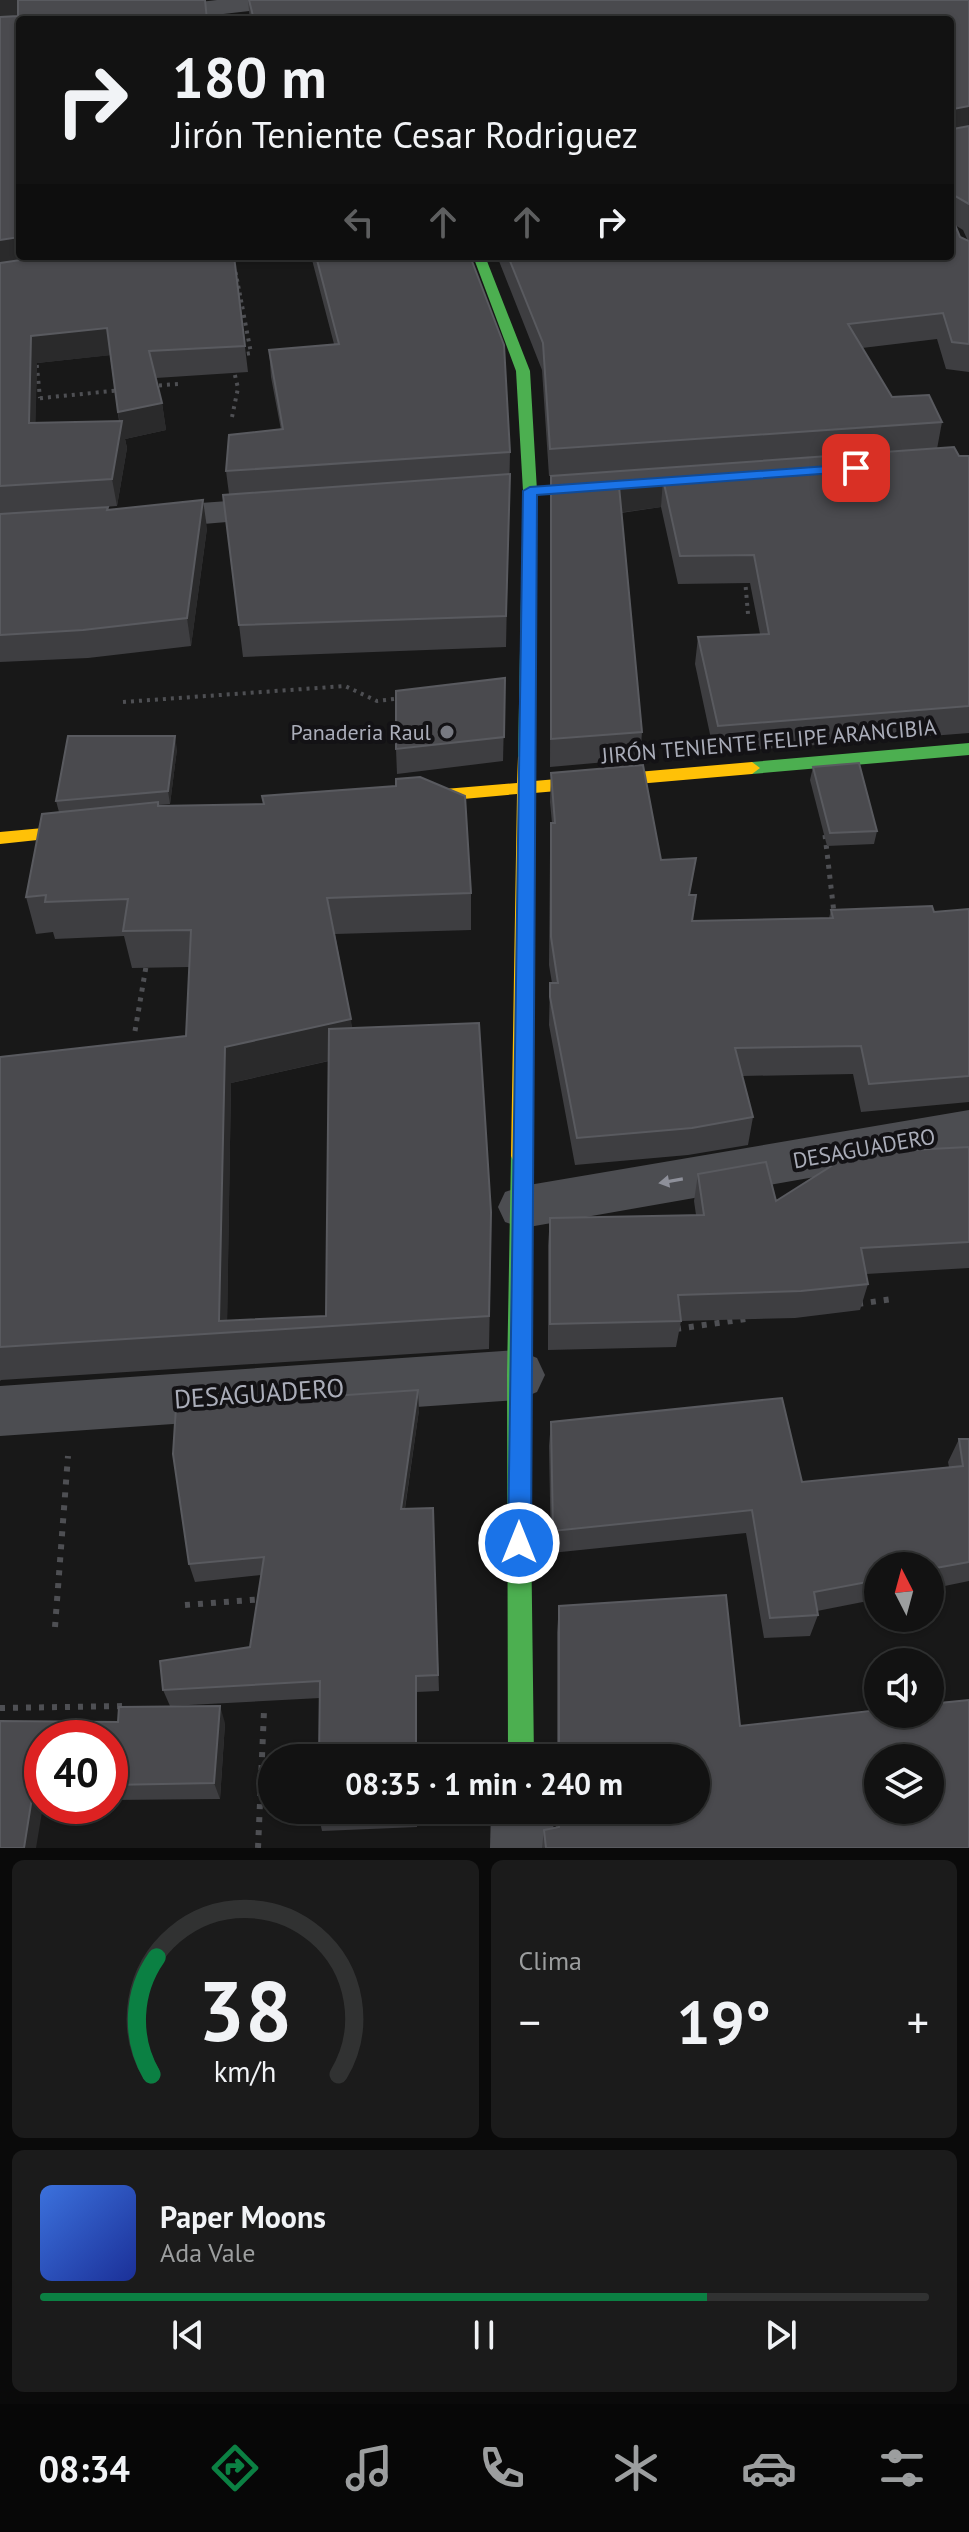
<!DOCTYPE html>
<html lang="es">
<meta charset="utf-8">
<style>
:root{--surface:#121212;--page:#1b1b1b;--text:#f1f3f6;--muted:#9c9e9f;--line:#313232;--accent:#0b8043}
body{margin:0;font-family:"PT Sans",sans-serif;background:var(--page);color:var(--text);height:100vh;display:flex;flex-direction:column;font-size:30px;white-space:nowrap}
*{box-sizing:border-box;margin:0}
p{font-size:26px;color:var(--muted)}
.icon{flex:none;width:44px;height:44px;fill:none;stroke:currentColor;stroke-width:2;stroke-linecap:round;stroke-linejoin:round}
.map{position:relative;height:1848px;overflow:hidden}
.panel{display:flex;flex-direction:column;gap:12px;padding:12px;background:#0a0a0a;flex:1}
.panel>*{flex:none}
.banner{position:absolute;left:16px;top:16px;width:938px;height:244px;border-radius:8px;box-shadow:0 2px 6px #0004,0 0 0 2px var(--line);background:#121212;color:var(--text);overflow:hidden}
.needle{width:52px;rotate:354deg}
.controls{position:absolute;left:864px;top:1552px;display:grid;gap:16px}
.controls a{display:grid;place-items:center;width:80px;height:80px;border-radius:50%;background:var(--surface);box-shadow:0 2px 6px #0004,0 0 0 2px var(--line);font-size:40px}
.speed{position:absolute;left:24px;top:1720px;display:flex;gap:16px;font-size:40px;font-weight:700;text-align:center}
.speed>*{display:grid;place-content:center;width:104px;height:104px;border-radius:50%;background:var(--surface);box-shadow:0 2px 6px #0004,0 0 0 2px var(--line);line-height:1}
.speed .limit{border:12px solid #d22;background:#fff;color:#111}
.pin{position:absolute;display:grid;place-items:center;width:68px;height:68px;color:#fff;margin:-34px;border-radius:16px;box-shadow:0 4px 12px #0006}
.me{position:absolute;width:88px;margin:-44px;rotate:0deg;stroke-linejoin:round;filter:drop-shadow(0 0 6px #0008)}
.turn{display:flex;align-items:center;gap:28px;height:168px;padding:0 24px;font-size:36px}
.turn .icon{width:104px;height:104px;stroke-width:2.5}
.turn b{display:block;font-size:56px;line-height:68px}
.lanes{display:flex;align-items:center;height:76px;padding:0 24px;background:#0003;justify-content:center;gap:40px;direction:ltr}
.lanes .off{opacity:.35}
.big{font-size:60px;font-weight:600;line-height:1.1}
.panel .widget{flex:1;display:flex;flex-direction:column;justify-content:center;gap:12px;min-width:0;padding:0 28px;border-radius:12px;background:var(--page)}
.panel .dial{align-items:center;gap:0}
.dial svg{height:208px;overflow:visible;fill:none;stroke:var(--line);stroke-width:7;stroke-linecap:round;text-anchor:middle}
.dial text{fill:var(--text);stroke:none}
.song{display:flex;align-items:center;gap:24px}
.cover{width:96px;height:96px;border-radius:12px;background:linear-gradient(135deg,hsl(220 70% 55%),hsl(230 70% 35%))}
.played{height:8px;border-radius:4px;background:linear-gradient(90deg,var(--accent) 75%,var(--line) 75%)}
.keys{display:flex;justify-content:space-around;direction:ltr}
.heat{display:flex;justify-content:space-between;align-items:center;font-size:44px;direction:ltr}
.panel .tiles{flex:1;display:grid;gap:12px;grid-template-columns:1fr 1fr}
.widget:last-child{grid-column:span 2}
.trip{position:absolute;left:258px;top:1744px;width:452px;height:80px;border-radius:40px;background:var(--surface);box-shadow:0 2px 6px #0004,0 0 0 2px var(--line);font-weight:600;line-height:80px;text-align:center}
.menu{display:flex;height:128px;justify-content:space-around;align-items:center;background:#070707;color:var(--muted)}
.menu .icon{width:56px;height:56px}
.menu .on{color:var(--accent)}
.menu b{font-size:36px;color:var(--text)}
.map>svg:first-child{display:block}
</style>
<div class="map">
<svg width="969" height="1848" viewBox="0 0 969 1848">
<rect width="100%" height="100%" fill="#181818"/>
<g fill="none" stroke-linecap="round" stroke-linejoin="round">
<polyline stroke="#4e4f53" stroke-width="3" stroke-dasharray="3 4" stroke-linecap="butt" points="236,272 244,313"/>
<g stroke="#4e4f53" stroke-width="4" stroke-dasharray="3 5" stroke-linecap="butt">
<polyline points="239,355 251,353 243,311"/>
<polyline points="36,357 40,398"/>
<polyline points="151,386 178,384"/>
<polyline points="32,399 122,390"/>
<polyline points="232,417 238,388 233,367"/>
<polyline points="745,579 748,614"/>
<polyline points="123,702 345,686 377,701 402,698"/>
</g>
<g stroke="#4e4f53" stroke-width="5" stroke-dasharray="4 6" stroke-linecap="butt">
<polyline points="825,835 834,913"/>
<polyline points="135,1031 147,961"/>
</g>
<g stroke="#4e4f53" stroke-width="6" stroke-dasharray="5 8" stroke-linecap="butt">
<polyline points="858,1304 892,1299"/>
<polyline points="676,1329 753,1318"/>
<polyline points="185,1605 264,1599"/>
<polyline points="55,1627 68,1456"/>
<polyline points="0,1708 125,1706 124,1712"/>
<polyline points="258,1848 264,1711"/>
</g>
<g fill="#4c4d51" fill-rule="evenodd">
<polygon points="217,0 295,0 283,7 171,20 93,20 105,13"/>
<polygon points="284,497 296,500 302,508 296,516 145,529 132,526 127,518 132,510 145,507"/>
<polygon points="969,1110 969,1150 523,1228 505,1222 498,1207 505,1192 523,1186"/>
<polygon points="518,1350 537,1358 545,1375 537,1392 518,1400 0,1436 0,1386"/>
<polygon points="491,1810 553,1810 554,1848 490,1848"/>
</g>
<g fill="#4caf50" fill-rule="evenodd">
<polygon points="473,256 485,256 530,371 537,491 534,757 526,763 518,757 523,491 516,371"/>
<polygon points="969,743 969,755 752,774 744,768 752,762"/>
<polygon points="521,1148 528,1150 531,1156 529,1375 534,1758 508,1758 507,1375 511,1156 514,1150"/>
</g>
<g fill="#ffc107" fill-rule="evenodd">
<polygon points="526,751 534,757 534,781 752,762 760,768 752,774 534,793 531,1156 528,1162 521,1164 514,1162 511,1156 517,794 397,805 389,799 397,793 517,783 518,757"/>
<polygon points="97,823 106,829 103,833 0,844 0,832"/>
</g>
</g>
<g fill="#3e3e41" fill-rule="evenodd">
<path d="M0,0l20,256h214l14,116 -92,6 6,25 4,27 -41,9 2,9 -10,58 -117,8zM110,355l9,66 -84,2 2,-60z"/>
<path d="M248,0h721v372l-23,-3 -9,-30 -75,9 30,49 50,25 -5,27 22,7h10v277l-255,20 -19,-89 3,-27 62,-3 -10,-51 -72,1 -17,-77 -40,6 21,219 -2,27 -90,8 1,-291h-2l-7,-106 -45,-114h453v-236h-700zM955,225l8,5 5,11 -8,-4z"/>
<polygon points="311,256 470,256 510,452 506,647 243,657 223,495 229,494 226,471 281,430 271,377 269,350 334,344"/>
<polygon points="108,507 108,509 207,528 191,646 88,658 0,662 0,514"/>
<polygon points="505,678 503,761 397,774 396,749"/>
<path d="M177,749l-7,55 -11,1v1l312,87v37l-136,4 17,94 139,218 -2,103 -488,31 -1,1v-324l186,-21 3,-69 -57,1 -8,-32 -69,3 -2,-7 -17,2 -10,-37 33,-85 -3,-11zM329,1061l-3,255 -99,5 4,-238z"/>
<polygon points="813,767 877,831 874,844 827,846 810,780"/>
<polygon points="551,773 661,860 691,895 692,921 829,918 831,910 934,912 969,909 969,1102 861,1112 853,1074 742,1076 753,1117 748,1145 688,1155 575,1165 549,1025 550,983 552,983 549,965 550,852 552,823 550,802"/>
<polygon points="969,1147 969,1268 866,1274 868,1284 860,1310 795,1318 681,1321 676,1347 548,1350 548,1245 550,1218 696,1215 694,1201 698,1174 776,1201"/>
<polygon points="419,1410 405,1509 433,1508 439,1691 417,1692 417,1758 319,1758 320,1698 170,1706 163,1690 250,1647 261,1575 195,1582 189,1564"/>
<polygon points="551,1422 802,1482 949,1467 948,1462 959,1439 969,1439 969,1581 930,1589 930,1566 878,1566 878,1599 817,1611 818,1615 810,1636 764,1638 746,1533 551,1553 549,1446"/>
<polygon points="559,1606 740,1726 969,1848 542,1848 544,1830 556,1827 556,1810 696,1810 696,1758 534,1758 534,1750 557,1747 557,1632"/>
<polygon points="0,1721 225,1723 220,1799 110,1800 110,1738 42,1738 42,1806"/>
<polygon points="417,1810 417,1827 322,1831 319,1817"/>
</g>
<g fill="#2a2a2b">
<polygon points="0,0 18,0 22,20 0,22"/>
<polygon points="969,106 969,130 950,134 953,109"/>
<polygon points="20,237 20,256 69,256 0,267 0,240"/>
<polygon points="107,328 112,355 37,363 35,450 29,423 31,336"/>
<polygon points="162,403 166,430 125,439 127,448 117,506 112,479 121,429 118,412"/>
<polygon points="663,479 661,507 617,513 619,486"/>
<polygon points="203,500 207,528 191,646 187,618"/>
<polygon points="175,736 177,749 170,804 168,791"/>
<polygon points="351,1019 354,1055 231,1083 227,1333 219,1321 225,1047"/>
<polygon points="418,1390 419,1410 402,1527 401,1509"/>
<polygon points="416,1676 417,1692 417,1758 416,1758"/>
<polygon points="220,1706 225,1723 220,1799 214,1783"/>
<polygon points="34,1785 42,1799 43,1806 36,1848 24,1848"/>
</g>
<g fill="#4a4a4e" stroke="#595a5f" stroke-width="2" fill-rule="evenodd">
<polygon points="18,0 205,0 207,20 20,20 20,237 0,240 0,17 18,16"/>
<polygon points="249,0 969,0 969,106 953,109 953,129 969,126 969,204 955,196 953,220 960,237 969,241 969,344 952,342 943,313 848,324 892,397 929,395 942,422 550,449 543,343 508,256 950,256 950,20 254,20"/>
<polygon points="48,256 234,256 245,346 149,351 162,403 118,412 107,328 31,336 29,423 122,421 112,479 0,486 0,263"/>
<polygon points="316,256 470,256 504,345 510,452 226,471 229,435 283,429 269,350 339,344"/>
<polygon points="954,447 959,456 969,456 969,706 718,726 698,637 769,634 754,555 680,556 663,479 619,486 642,732 551,739 551,476"/>
<polygon points="510,474 506,616 239,625 223,495"/>
<polygon points="203,500 187,618 83,630 0,635 0,514 108,507 107,510"/>
<polygon points="505,678 504,737 396,749 396,691"/>
<polygon points="68,736 175,736 168,791 56,801"/>
<polygon points="859,763 877,831 830,833 813,767"/>
<polygon points="643,765 661,860 696,858 689,895 696,895 692,921 833,918 831,910 932,906 934,912 969,909 969,1076 869,1084 861,1046 735,1048 753,1117 692,1128 577,1138 550,997 550,983 558,983 551,937 551,823 555,823 551,773"/>
<polygon points="420,777 465,796 471,893 327,898 351,1019 225,1047 219,1321 326,1316 329,1029 479,1023 491,1212 489,1316 0,1347 0,1057 186,1036 191,930 123,931 128,899 45,902 46,895 26,897 42,814 158,802 158,806 264,804 262,796 396,786 396,779"/>
<polygon points="969,1147 969,1242 861,1248 868,1284 801,1291 678,1295 681,1321 550,1324 550,1218 704,1215 698,1174 766,1162 776,1201 852,1153"/>
<polygon points="418,1390 401,1509 433,1508 438,1675 416,1676 416,1758 319,1758 320,1681 163,1690 160,1661 250,1647 264,1557 189,1564 173,1454 176,1407"/>
<polygon points="782,1398 802,1482 963,1466 959,1439 969,1439 969,1562 930,1569 930,1566 878,1566 878,1580 814,1592 818,1615 770,1618 752,1510 553,1531 551,1422"/>
<path d="M726,1595l14,131 138,-16v4h52v-10l39,-4v148h-423l-2,-18 15,-3v-17h137v-52h-161l-1,-8 25,-3v-141zM878,1758h52v52h-52z"/>
<polygon points="220,1706 214,1783 110,1785 110,1738 42,1738 42,1785 34,1785 24,1848 0,1848 0,1721 118,1722 119,1707"/>
<polygon points="319,1810 416,1810 416,1813 319,1817"/>
</g>
<defs><path id="oneway-solid" d="M-6-.8H1V-3.2L6.5 0L1 3.2V.8H-6Z" transform="scale(2)"/></defs>
<use fill="#8e909a" href="#oneway-solid" transform="translate(671 1181) rotate(170)"/>
<polygon fill="#1a73e8" stroke="#114b97" stroke-width="2" points="856,464 861,465 861,471 537,495 531,1543 528,1551 519,1555 511,1551 508,1543 523,491 530,487"/>
<circle fill="#777981" stroke="#131215" stroke-width="3" cx="447" cy="732" r="8"/>
<g text-anchor="middle" dominant-baseline="central" stroke-width="8" stroke-linejoin="round" paint-order="stroke">
<g font-size="22" fill="#aaadb9" stroke="#131215" text-anchor="end">
<text x="431" y="732">Panaderia Raul</text>
</g>
<g font-size="22" fill="#aaadb9" stroke="#131215">
<text transform="translate(769 741) rotate(-5)">JIRÓN TENIENTE FELIPE ARANCIBIA</text>
<text transform="translate(864 1148) rotate(-10)">DESAGUADERO</text>
</g>
<g font-size="26" fill="#aaadb9" stroke="#131215">
<text transform="translate(259 1393) rotate(-4)">DESAGUADERO</text>
</g>
</g>
</svg>
<div class="controls">
<a><svg class="needle" viewBox="-14 -14 28 28"><path d="M0-13l5 13h-10z" fill="#e53935"/><path d="M0 13l5-13h-10z" fill="#9c9e9f"/></svg></a>
<a><svg class="icon" aria-label="sound" viewBox="0 0 24 24"><path d="M4 9h4l5-4v14l-5-4H4zM17 9q2 3 0 6"/></svg></a>
<a><svg class="icon" aria-label="layers" viewBox="0 0 24 24"><path d="M12 4l9 5-9 5-9-5zM3 14l9 5 9-5"/></svg></a>
</div>
<div class="speed"><div class="limit">40</div></div>
<div class="pin" style="left:856px;top:468px;background:#d93025"><svg class="icon" aria-label="arrive" viewBox="0 0 24 24"><path d="M6 21V4h12l-3 4 3 4H6"/></svg></div>
<svg class="me" style="left:519px;top:1543px" viewBox="-20 -20 40 40"><circle r="17" fill="#1a73e8" stroke="#fff" stroke-width="3"/><path d="M0-11L8 9 0 5-8 9z" fill="#fff"/></svg>
<div class="trip">08:35 · 1 min · 240 m</div>
<div class="banner">
<div class="turn"><svg class="icon" aria-label="right" viewBox="0 0 24 24"><path d="M7 20v-9h11M14 6l5 5-5 5"/></svg><div><b>180 m</b>Jirón Teniente Cesar Rodriguez</div></div>
<div class="lanes"><svg class="icon off" aria-label="left" viewBox="0 0 24 24"><path d="M17 20v-9H6M10 6l-5 5 5 5"/></svg><svg class="icon off" aria-label="ahead" viewBox="0 0 24 24"><path d="M12 20V5M6 11l6-6 6 6"/></svg><svg class="icon off" aria-label="ahead" viewBox="0 0 24 24"><path d="M12 20V5M6 11l6-6 6 6"/></svg><svg class="icon" aria-label="right" viewBox="0 0 24 24"><path d="M7 20v-9h11M14 6l5 5-5 5"/></svg></div>
</div>
</div>
<section class="panel">
<div class="tiles">
<div class="widget dial"><svg viewBox="0 0 100 80">
<path d="M14 69A42 42 0 1 1 86 69"/>
<path d="M14 69A42 42 0 0 1 16 24" stroke="#0b8043"/>
<text x="50" y="56" font-size="32" font-weight="700">38</text>
<text x="50" y="72" font-size="11">km/h</text>
</svg></div>
<div class="widget"><p>Clima</p>
<div class="heat"><a>−</a><b class="big">19°</b><a>+</a></div>
</div>
<div class="widget">
<div class="song"><i class="cover"></i><div><b>Paper Moons</b><p>Ada Vale</p></div></div>
<div class="played"></div>
<div class="keys"><svg class="icon" aria-label="previous" viewBox="0 0 24 24"><path d="M18 5L8 12l10 7zM5 5v14"/></svg><svg class="icon" aria-label="pause" viewBox="0 0 24 24"><path d="M8 5v14M16 5v14"/></svg><svg class="icon" aria-label="next" viewBox="0 0 24 24"><path d="M6 5l10 7-10 7zM19 5v14"/></svg></div>
</div>
</div>
</section>
<nav class="menu">
<b>08:34</b>
<svg class="icon on" aria-label="directions" viewBox="0 0 24 24"><path d="M12 3l9 9-9 9-9-9zM9 14v-3h6M13 9l2 2-2 2"/></svg>
<svg class="icon" aria-label="music" viewBox="0 0 24 24"><path d="M9 18V5l10-2v13"/><circle cx="6" cy="18" r="3"/><circle cx="16" cy="16" r="3"/></svg>
<svg class="icon" aria-label="phone" viewBox="0 0 24 24"><path d="M5 4h4l2 5-3 2q2 4 5 5l2-3 5 2v4C11 20 4 13 5 4z"/></svg>
<svg class="icon" aria-label="climate" viewBox="0 0 24 24"><path d="M12 3v18M4 7l16 10M4 17L20 7"/></svg>
<svg class="icon" aria-label="car" viewBox="0 0 24 24"><path d="M5 17H2v-5l4-1 3-4h7l3 4 3 1v5h-3M9 17h6M6 11h13"/><circle cx="7" cy="17" r="2"/><circle cx="17" cy="17" r="2"/></svg>
<svg class="icon" aria-label="filters" viewBox="0 0 24 24"><path d="M4 7h16M4 17h16"/><circle cx="9" cy="7" r="2"/><circle cx="15" cy="17" r="2"/></svg>
</nav>
